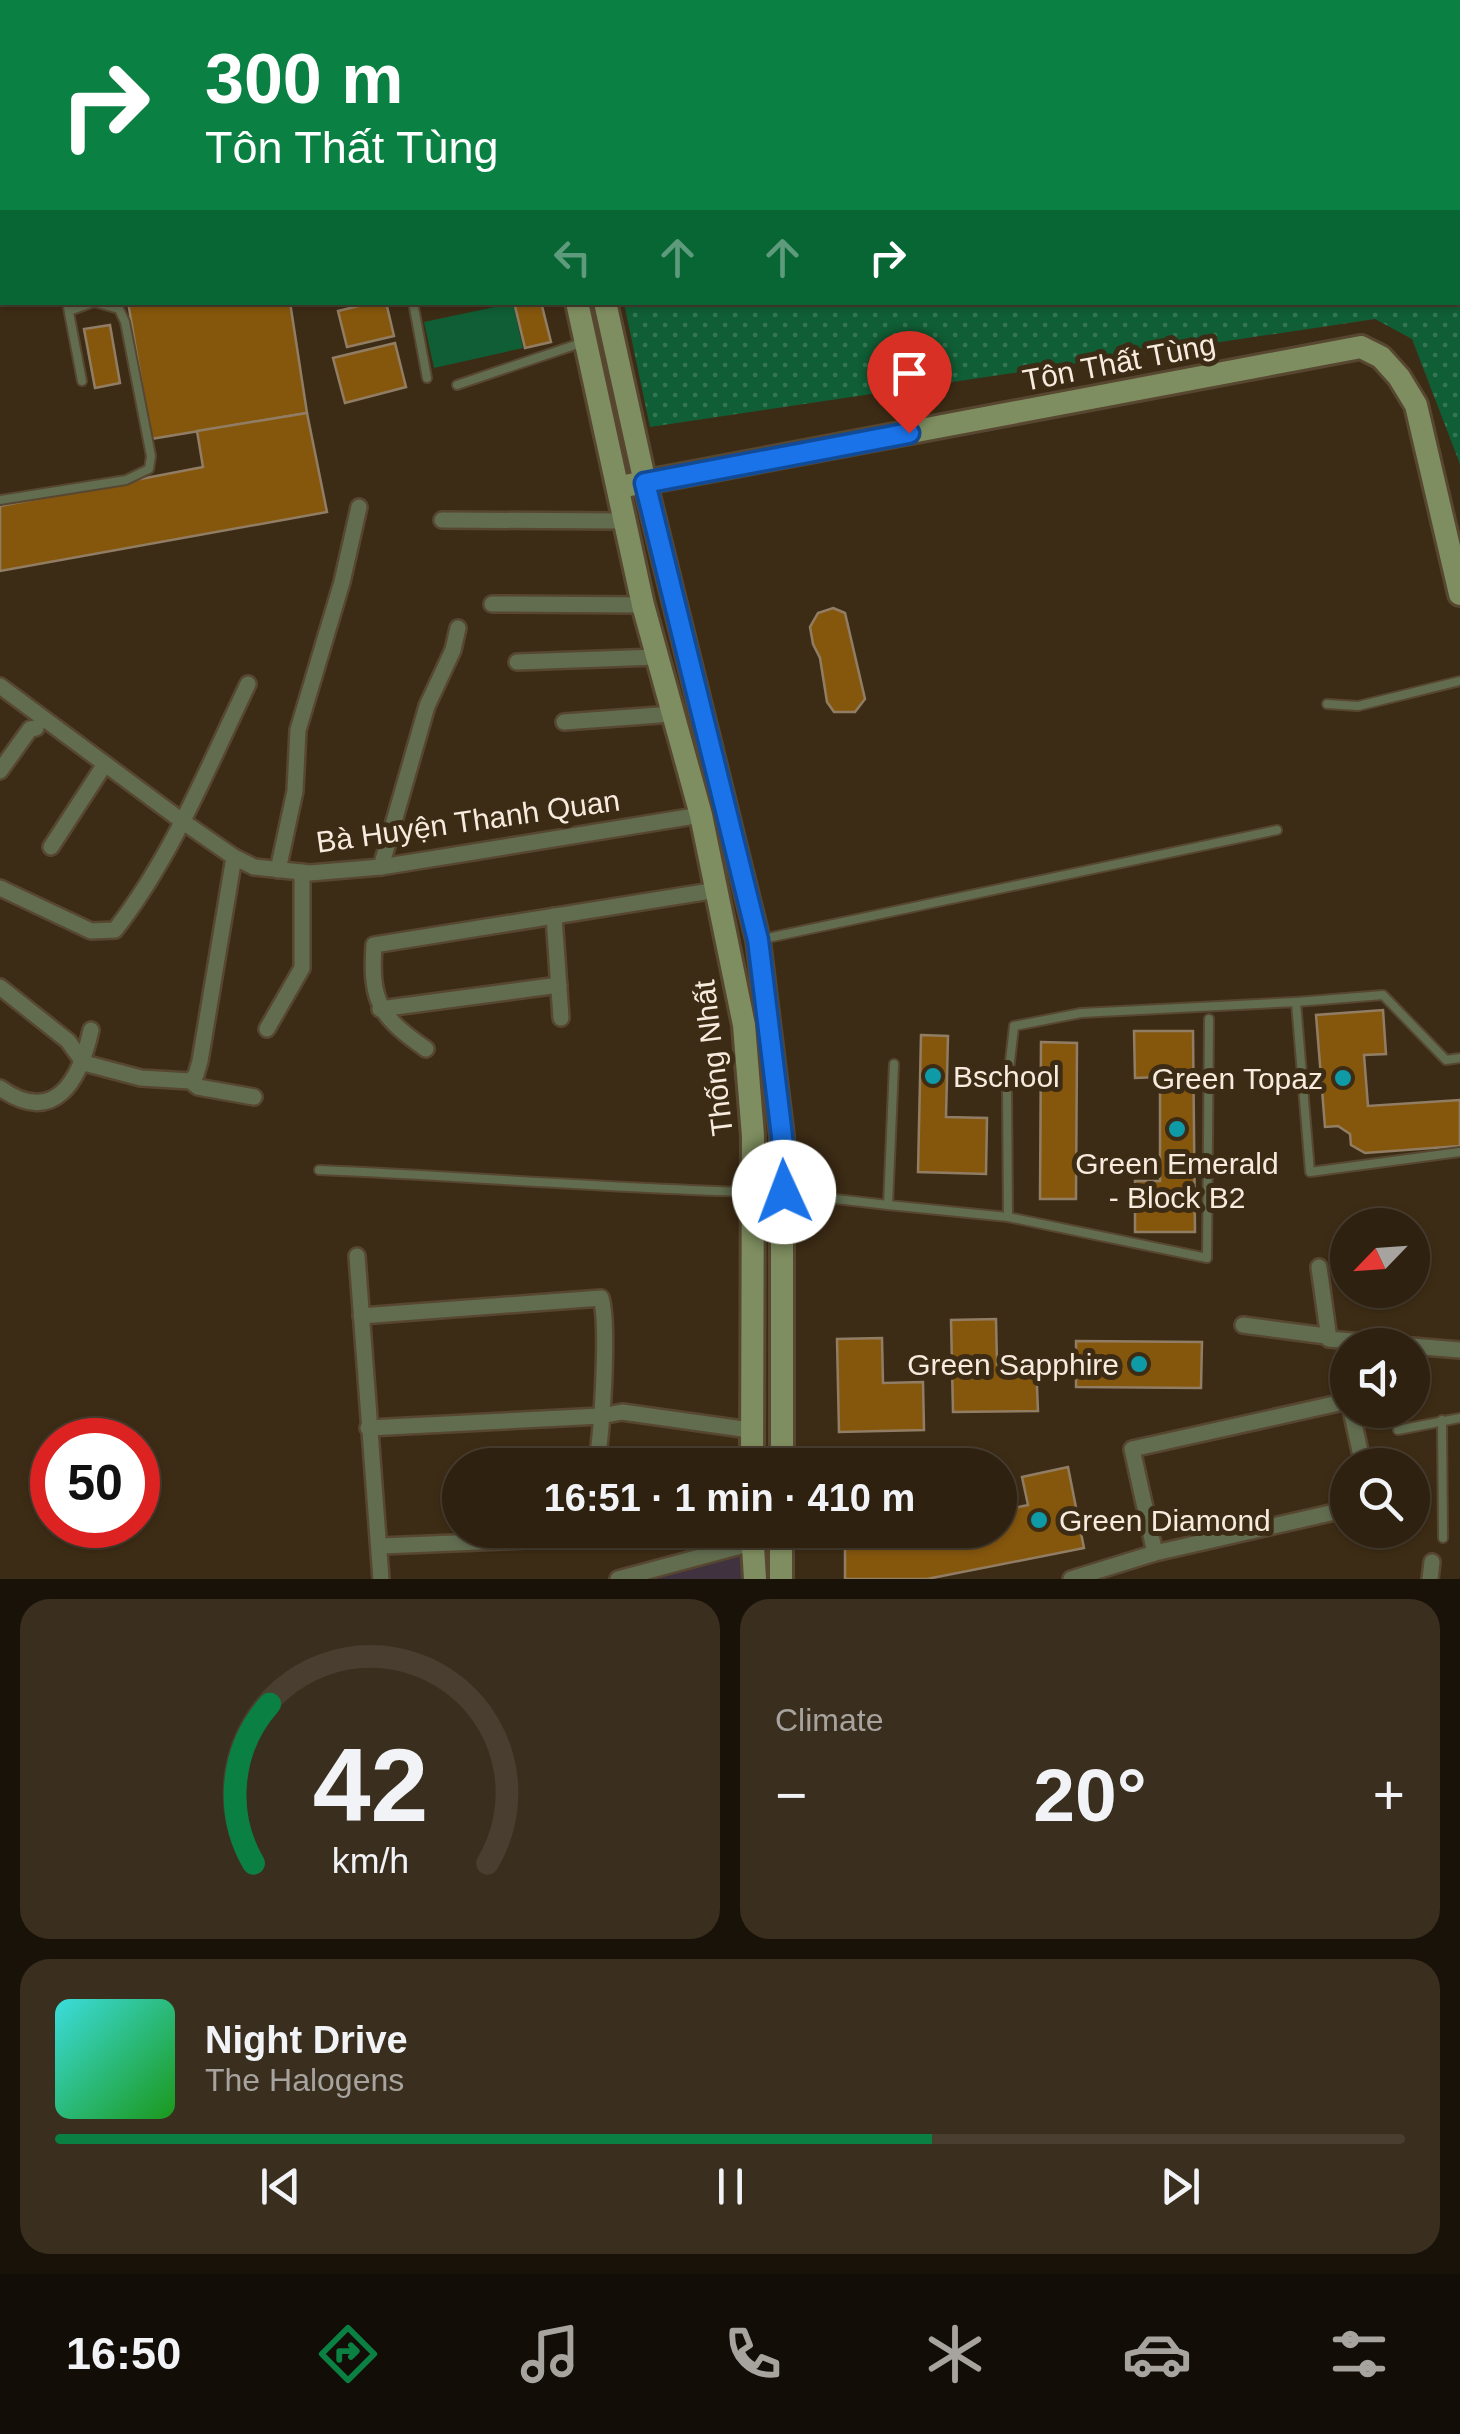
<!DOCTYPE html>
<meta charset="utf-8">
<style>
:root{--surface:#2e2110;--page:#3a2e1e;--text:#f1f3f6;--muted:#a7a39f;--line:#493e30;--accent:#0b8043}
body{margin:0;font-family:Helvetica,sans-serif;background:var(--page);color:var(--text);height:100vh;display:flex;flex-direction:column;font-size:38px;white-space:nowrap}
*{box-sizing:border-box;margin:0}
p{font-size:32px;color:var(--muted)}
.icon{flex:none;width:55px;height:55px;fill:none;stroke:currentColor;stroke-width:2;stroke-linecap:round;stroke-linejoin:round}
.map{position:relative;height:1579px;overflow:hidden}
.details{display:flex;flex-direction:column;gap:20px;padding:20px;background:#191209;flex:1}
.details>*{flex:none}
.guide{position:absolute;left:0px;top:0px;width:1460px;height:305px;box-shadow:0 2px 8px #0004,0 0 0 2px var(--line);background:#0b8043;color:#fff;overflow:hidden}
.needle{width:65px;rotate:245deg}
.controls{position:absolute;left:1330px;top:1208px;display:grid;gap:20px}
.controls a{display:grid;place-items:center;width:100px;height:100px;border-radius:50%;background:var(--surface);box-shadow:0 2px 8px #0004,0 0 0 2px var(--line);font-size:50px}
.speed{position:absolute;left:30px;top:1418px;display:flex;gap:20px;font-size:50px;font-weight:700;text-align:center}
.speed>*{display:grid;place-content:center;width:130px;height:130px;border-radius:50%;background:var(--surface);box-shadow:0 2px 8px #0004,0 0 0 2px var(--line);line-height:1}
.speed .limit{border:15px solid #d22;background:#fff;color:#111}
.pin{position:absolute;display:grid;place-items:center;width:85px;height:85px;color:#fff;margin:-102px -42px;border-radius:50% 50% 50% 0;rotate:-45deg;box-shadow:0 0 10px #0007}
.pin .icon{rotate:45deg}
.me{position:absolute;width:110px;margin:-55px;rotate:358deg;stroke-linejoin:round;filter:drop-shadow(0 0 8px #0008)}
.turn{display:flex;align-items:center;gap:35px;height:210px;padding:0 40px;font-size:45px}
.turn .icon{width:130px;height:130px;stroke-width:2.5}
.turn b{display:block;font-size:70px;line-height:85px}
.lanes{display:flex;align-items:center;height:95px;padding:0 40px;background:#0003;justify-content:center;gap:50px;direction:ltr}
.lanes .off{opacity:.35}
.big{font-size:75px;font-weight:700;line-height:1.1}
.details .tile{flex:1;display:flex;flex-direction:column;justify-content:center;gap:15px;min-width:0;padding:0 35px;border-radius:30px;background:var(--page)}
.details .dial{align-items:center;gap:0}
.dial svg{height:260px;overflow:visible;fill:none;stroke:var(--line);stroke-width:7;stroke-linecap:round;text-anchor:middle}
.dial text{fill:var(--text);stroke:none}
.song{display:flex;align-items:center;gap:30px}
.cover{width:120px;height:120px;border-radius:15px;background:linear-gradient(135deg,hsl(180 70% 55%),hsl(120 70% 35%))}
.played{height:10px;border-radius:5px;background:linear-gradient(90deg,var(--accent) 65%,var(--line) 65%)}
.keys{display:flex;justify-content:space-around;direction:ltr}
.heat{display:flex;justify-content:space-between;align-items:center;font-size:55px;direction:ltr}
.details .tiles{flex:1;display:grid;gap:20px;grid-template-columns:1fr 1fr}
.tile:last-child{grid-column:span 2}
.trip{position:absolute;left:442px;top:1448px;width:575px;height:100px;border-radius:50px;background:var(--surface);box-shadow:0 2px 8px #0004,0 0 0 2px var(--line);font-weight:700;line-height:100px;text-align:center}
.dock{display:flex;height:160px;justify-content:space-around;align-items:center;background:#120d06;color:var(--muted)}
.dock .icon{width:70px;height:70px}
.dock .selected{color:var(--accent)}
.dock b{font-size:45px;color:var(--text)}
.map>svg:first-child{display:block}
</style>
<div class="map">
<svg width="1460" height="1579" viewBox="0 0 1460 1579">
<defs>
<pattern id="grass-dots" width="8" height="8" patternUnits="userSpaceOnUse" patternTransform="scale(2.5)"><rect width="8" height="8" fill="#105e35"/><path d="M2 2h.1M6 6h.1" fill="none" stroke="#347552" stroke-width="1.8" stroke-linecap="round"/></pattern>
</defs>
<rect width="100%" height="100%" fill="#3d2c15"/>
<g fill="#40323f">
<polygon points="954,0 1460,0 1460,146 1458,146 1458,2"/>
<polygon points="742,1552 744,1579 630,1579"/>
</g>
<polygon fill="url(#grass-dots)" points="1458,156 1460,156 1460,464 1412,339 1375,319 650,427 624,303 1458,302"/>
<polygon fill="#105e35" points="513,303 523,348 434,368 424,322"/>
<g fill="#85570d" stroke="#917d64" stroke-width="2.5">
<polygon points="128,302 290,302 307,413 151,439"/>
<polygon points="375,302 386,302 394,336 347,347 338,311"/>
<polygon points="514,302 541,302 551,342 525,348"/>
<polygon points="110,325 120,383 95,388 84,329"/>
<polygon points="395,343 406,387 345,403 333,358"/>
<polygon points="307,413 327,512 0,571 0,506 203,467 197,431"/>
<polygon points="833,608 845,613 865,699 855,712 834,712 827,702 820,658 813,644 810,627 818,613"/>
<polygon points="1383,1010 1386,1054 1364,1055 1368,1106 1460,1100 1460,1146 1365,1153 1351,1145 1350,1134 1338,1126 1325,1127 1316,1015"/>
<polygon points="1134,1031 1193,1031 1195,1232 1135,1232 1135,1181 1160,1181 1160,1077 1135,1078"/>
<polygon points="921,1035 948,1036 946,1117 987,1118 986,1174 918,1172"/>
<polygon points="1041,1042 1077,1043 1076,1199 1040,1199"/>
<polygon points="996,1319 997,1364 1036,1363 1038,1411 953,1412 951,1320"/>
<polygon points="882,1338 883,1383 923,1382 924,1430 839,1432 837,1339"/>
<polygon points="1076,1341 1202,1342 1201,1388 1076,1387"/>
<polygon points="1068,1467 1084,1548 927,1579 845,1579 845,1543 909,1530 1000,1530 1000,1511 1028,1505 1022,1477"/>
</g>
<g fill="none" stroke-linecap="round" stroke-linejoin="round">
<defs>
<g id="lane">
<polyline points="1197,0 1201,2"/>
<polyline points="1284,2 1286,0"/>
<polyline points="67,302 82,381"/>
<polyline points="413,302 427,378"/>
<polyline points="69,311 94,302"/>
<polyline points="457,385 581,343"/>
<polyline points="0,500 126,480 149,469 151,456 125,322 119,309 94,302"/>
<polyline points="1327,704 1358,706 1460,681"/>
<polyline points="763,939 1277,830"/>
<polyline points="1296,1002 1383,995 1446,1060 1460,1058"/>
<polyline points="894,1064 888,1205 1008,1217 1007,1088 1014,1026 1081,1013 1296,1002 1310,1172 1460,1152"/>
<path d="M319,1170c144,6 286,18 430,22"/>
<polyline points="784,1193 888,1205"/>
<polyline points="1008,1217 1207,1258 1209,1019"/>
<polyline points="1442,1420 1443,1538"/>
<polyline points="1398,1430 1460,1418"/>
</g>
<g id="street">
<polyline points="94,0 95,2"/>
<polyline points="234,0 235,2"/>
<polyline points="304,2 313,0"/>
<polyline points="0,80 2,79"/>
<polyline points="0,139 2,138"/>
<polyline points="442,520 623,521"/>
<polyline points="492,604 643,605"/>
<polyline points="517,662 658,657"/>
<polyline points="0,686 182,821 234,857 254,867 310,873 381,867 701,815"/>
<polyline points="564,722 673,714"/>
<polyline points="0,771 30,729 36,728"/>
<polyline points="51,847 105,764"/>
<polyline points="381,867 427,706 453,650 458,628"/>
<polyline points="278,870 295,791 298,730 342,582 359,507"/>
<path d="M0,888l91,43 24,-1c57,-73 93,-163 133,-246"/>
<polyline points="554,916 561,1018"/>
<polyline points="0,987 68,1041 84,1063"/>
<polyline points="380,1009 559,985"/>
<polyline points="267,1029 302,968 302,872"/>
<path d="M426,1049c-46,-32 -56,-47 -52,-104l343,-55"/>
<polyline points="84,1063 141,1078 190,1081 198,1087 254,1097"/>
<polyline points="190,1081 196,1075 200,1061 234,857"/>
<path d="M0,1088c55,39 80,-8 91,-58"/>
<polyline points="357,1256 381,1579"/>
<polyline points="1319,1267 1329,1339 1396,1345"/>
<path d="M361,1316l240,-18c8,26 1,138 -5,167"/>
<polyline points="1243,1325 1326,1336"/>
<polyline points="1412,1346 1460,1350"/>
<polyline points="1351,1410 1363,1465"/>
<polyline points="368,1428 601,1416 622,1412 750,1430"/>
<polyline points="381,1546 578,1538 583,1530"/>
<polyline points="1155,1553 1132,1449 1348,1401"/>
<polyline points="618,1579 752,1543"/>
<polyline points="1071,1579 1155,1553 1348,1509"/>
<polyline points="1430,1579 1432,1562"/>
</g>
<g id="secondary">
<polyline points="511,0 511,2"/>
<polyline points="537,0 538,2"/>
<polyline points="698,2 702,0"/>
<polyline points="746,2 750,0"/>
<polyline points="577,302 643,605 701,815 744,1025 753,1136 752,1465"/>
<polyline points="605,302 645,483 758,940 782,1136 782,1465"/>
<polyline points="630,485 1361,347 1381,357 1399,377 1416,405 1460,594"/>
<polyline points="752,1530 755,1579"/>
<polyline points="781,1579 781,1530"/>
</g>
</defs>
<use href="#lane" stroke="#574731" stroke-width="12"/>
<use href="#street" stroke="#574731" stroke-width="20"/>
<use href="#secondary" stroke="#574731" stroke-width="28"/>
<use href="#lane" stroke="#626d50" stroke-width="8"/>
<use href="#street" stroke="#626d50" stroke-width="15"/>
<use href="#secondary" stroke="#7f8e60" stroke-width="22"/>
</g>
<g fill="none" stroke-linecap="round" stroke-linejoin="round">
<defs>
<polyline id="route" points="784,1192 782,1136 758,940 645,483 909,433"/>
</defs>
<use href="#route" stroke="#114b97" stroke-width="25"/>
<use href="#route" stroke="#1a73e8" stroke-width="18"/>
</g>
<g fill="#0f9aa8" stroke="#3d2c15" stroke-width="4">
<circle cx="933" cy="1076" r="10"/>
<circle cx="1343" cy="1078" r="10"/>
<circle cx="1177" cy="1129" r="10"/>
<circle cx="1139" cy="1364" r="10"/>
<circle cx="1039" cy="1520" r="10"/>
</g>
<g text-anchor="middle" dominant-baseline="central" stroke-width="10" stroke-linejoin="round" paint-order="stroke">
<g font-size="30" fill="#f7ebde" stroke="#3d2c15">
<text transform="translate(1119 362) rotate(-11)">Tôn Thất Tùng</text>
<text transform="translate(468 821) rotate(-8)">Bà Huyện Thanh Quan</text>
<text transform="translate(713 1058) rotate(-97)">Thống Nhất</text>
</g>
<g font-size="30" fill="#f7ebde" stroke="#3d2c15" text-anchor="start">
<text x="953" y="1076">Bschool</text>
<text x="1323" y="1078" text-anchor="end">Green Topaz</text>
<text x="1177" y="1163" text-anchor="middle">Green Emerald<tspan x="1177" dy="34">- Block B2</tspan></text>
<text x="1119" y="1364" text-anchor="end">Green Sapphire</text>
<text x="1059" y="1520">Green Diamond</text>
</g>
</g>
</svg>
<div class="controls">
<a><svg class="needle" viewBox="-14 -14 28 28"><path d="M0-13l5 13h-10z" fill="#e53935"/><path d="M0 13l5-13h-10z" fill="#a7a39f"/></svg></a>
<a><svg class="icon" aria-label="sound" viewBox="0 0 24 24"><path d="M4 9h4l5-4v14l-5-4H4zM17 9q2 3 0 6"/></svg></a>
<a><svg class="icon" aria-label="search" viewBox="0 0 24 24"><circle cx="10" cy="10" r="6"/><path d="M15 15l6 6"/></svg></a>
</div>
<div class="speed"><div class="limit">50</div></div>
<div class="pin" style="left:909px;top:433px;background:#d93025"><svg class="icon" aria-label="arrive" viewBox="0 0 24 24"><path d="M6 21V4h12l-3 4 3 4H6"/></svg></div>
<svg class="me" style="left:784px;top:1192px" viewBox="-20 -20 40 40"><circle r="19" fill="#fff"/><path d="M0-13L10 11 0 6-10 11z" fill="#1a73e8"/></svg>
<div class="trip">16:51 · 1 min · 410 m</div>
<div class="guide">
<div class="turn"><svg class="icon" aria-label="right" viewBox="0 0 24 24"><path d="M7 20v-9h11M14 6l5 5-5 5"/></svg><div><b>300 m</b>Tôn Thất Tùng</div></div>
<div class="lanes"><svg class="icon off" aria-label="left" viewBox="0 0 24 24"><path d="M17 20v-9H6M10 6l-5 5 5 5"/></svg><svg class="icon off" aria-label="ahead" viewBox="0 0 24 24"><path d="M12 20V5M6 11l6-6 6 6"/></svg><svg class="icon off" aria-label="ahead" viewBox="0 0 24 24"><path d="M12 20V5M6 11l6-6 6 6"/></svg><svg class="icon" aria-label="right" viewBox="0 0 24 24"><path d="M7 20v-9h11M14 6l5 5-5 5"/></svg></div>
</div>
</div>
<section class="details">
<div class="tiles">
<div class="tile dial"><svg viewBox="0 0 100 80">
<path d="M14 69A42 42 0 1 1 86 69"/>
<path d="M14 69A42 42 0 0 1 19 20" stroke="#0b8043"/>
<text x="50" y="56" font-size="32" font-weight="700">42</text>
<text x="50" y="72" font-size="11">km/h</text>
</svg></div>
<div class="tile"><p>Climate</p>
<div class="heat"><a>−</a><b class="big">20°</b><a>+</a></div>
</div>
<div class="tile">
<div class="song"><i class="cover"></i><div><b>Night Drive</b><p>The Halogens</p></div></div>
<div class="played"></div>
<div class="keys"><svg class="icon" aria-label="previous" viewBox="0 0 24 24"><path d="M18 5L8 12l10 7zM5 5v14"/></svg><svg class="icon" aria-label="pause" viewBox="0 0 24 24"><path d="M8 5v14M16 5v14"/></svg><svg class="icon" aria-label="next" viewBox="0 0 24 24"><path d="M6 5l10 7-10 7zM19 5v14"/></svg></div>
</div>
</div>
</section>
<nav class="dock">
<b>16:50</b>
<svg class="icon selected" aria-label="directions" viewBox="0 0 24 24"><path d="M12 3l9 9-9 9-9-9zM9 14v-3h6M13 9l2 2-2 2"/></svg>
<svg class="icon" aria-label="music" viewBox="0 0 24 24"><path d="M9 18V5l10-2v13"/><circle cx="6" cy="18" r="3"/><circle cx="16" cy="16" r="3"/></svg>
<svg class="icon" aria-label="phone" viewBox="0 0 24 24"><path d="M5 4h4l2 5-3 2q2 4 5 5l2-3 5 2v4C11 20 4 13 5 4z"/></svg>
<svg class="icon" aria-label="climate" viewBox="0 0 24 24"><path d="M12 3v18M4 7l16 10M4 17L20 7"/></svg>
<svg class="icon" aria-label="car" viewBox="0 0 24 24"><path d="M5 17H2v-5l4-1 3-4h7l3 4 3 1v5h-3M9 17h6M6 11h13"/><circle cx="7" cy="17" r="2"/><circle cx="17" cy="17" r="2"/></svg>
<svg class="icon" aria-label="filters" viewBox="0 0 24 24"><path d="M4 7h16M4 17h16"/><circle cx="9" cy="7" r="2"/><circle cx="15" cy="17" r="2"/></svg>
</nav>
